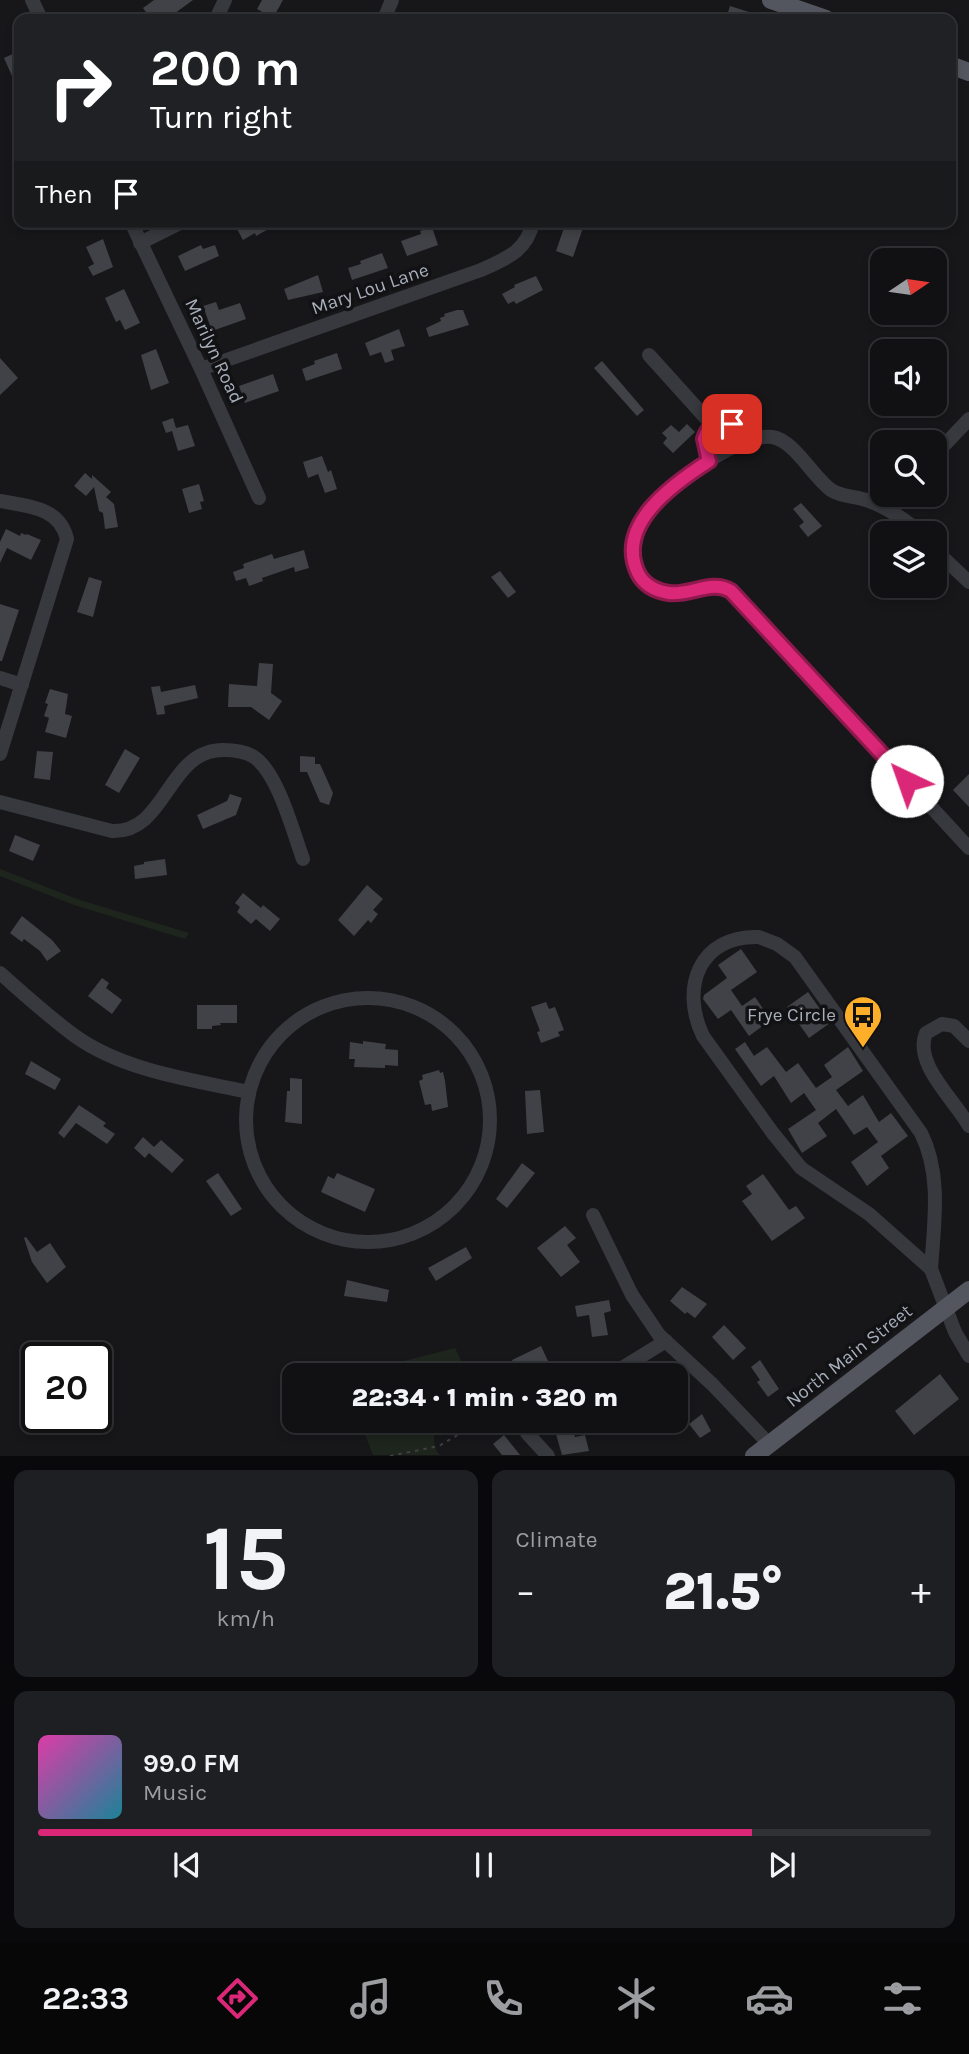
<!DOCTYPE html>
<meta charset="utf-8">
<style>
:root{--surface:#111114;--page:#1e1f22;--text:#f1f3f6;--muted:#9c9da0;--line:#303134;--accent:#db2777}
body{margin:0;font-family:Karla,sans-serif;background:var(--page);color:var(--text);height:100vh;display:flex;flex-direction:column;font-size:26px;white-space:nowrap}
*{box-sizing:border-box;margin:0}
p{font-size:23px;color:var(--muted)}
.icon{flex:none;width:38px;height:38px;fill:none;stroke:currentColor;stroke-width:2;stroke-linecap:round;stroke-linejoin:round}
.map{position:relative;height:1456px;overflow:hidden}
.sheet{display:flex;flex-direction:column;gap:14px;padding:14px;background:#09090b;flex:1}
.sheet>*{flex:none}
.guide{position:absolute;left:14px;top:14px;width:942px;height:214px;border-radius:14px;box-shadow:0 4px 10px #0003,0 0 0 2px var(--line);background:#202124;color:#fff;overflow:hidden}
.needle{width:46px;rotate:77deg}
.fabs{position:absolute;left:870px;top:248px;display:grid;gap:14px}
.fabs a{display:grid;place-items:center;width:77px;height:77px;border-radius:14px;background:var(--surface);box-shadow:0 4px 10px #0003,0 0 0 2px var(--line);font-size:35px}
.speed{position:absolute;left:21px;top:1342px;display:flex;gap:14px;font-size:35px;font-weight:700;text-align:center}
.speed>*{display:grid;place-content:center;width:91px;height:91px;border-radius:50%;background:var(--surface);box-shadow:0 4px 10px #0003,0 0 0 2px var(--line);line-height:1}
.speed .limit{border:4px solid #111;border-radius:10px;background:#fff;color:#111}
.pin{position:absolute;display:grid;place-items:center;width:60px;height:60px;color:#fff;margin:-30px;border-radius:14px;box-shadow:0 4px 10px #0006}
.me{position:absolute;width:77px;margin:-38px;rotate:318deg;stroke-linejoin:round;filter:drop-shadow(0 0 5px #0008)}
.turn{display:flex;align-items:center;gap:24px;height:147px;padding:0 21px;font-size:32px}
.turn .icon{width:91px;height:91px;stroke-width:2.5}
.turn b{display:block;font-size:49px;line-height:60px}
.then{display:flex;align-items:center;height:66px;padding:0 21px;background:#0003;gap:14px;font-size:26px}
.big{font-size:52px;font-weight:800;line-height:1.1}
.sheet .widget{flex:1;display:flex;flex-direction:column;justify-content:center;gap:10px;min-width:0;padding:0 24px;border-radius:14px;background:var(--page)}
.sheet .dial{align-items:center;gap:0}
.dial b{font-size:91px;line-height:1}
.song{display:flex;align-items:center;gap:21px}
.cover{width:84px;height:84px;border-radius:10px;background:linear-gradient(135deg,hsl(320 70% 55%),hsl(190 70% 35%))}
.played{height:7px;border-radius:4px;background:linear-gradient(90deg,var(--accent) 80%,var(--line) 80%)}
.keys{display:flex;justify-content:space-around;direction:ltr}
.heat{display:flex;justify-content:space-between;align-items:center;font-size:38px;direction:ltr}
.sheet .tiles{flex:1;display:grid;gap:14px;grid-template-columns:1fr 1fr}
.widget:last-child{grid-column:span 2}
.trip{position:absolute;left:282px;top:1363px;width:406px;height:70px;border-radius:14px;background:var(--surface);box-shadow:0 4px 10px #0003,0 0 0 2px var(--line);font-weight:800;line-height:70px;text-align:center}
.dock{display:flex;height:112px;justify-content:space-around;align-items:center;background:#070708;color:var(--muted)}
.dock .icon{width:49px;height:49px}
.dock .active{color:var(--accent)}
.dock b{font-size:32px;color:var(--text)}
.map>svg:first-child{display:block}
</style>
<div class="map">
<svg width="969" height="1456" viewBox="0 0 969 1456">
<rect width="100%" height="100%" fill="#17171a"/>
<g fill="#1d251d">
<polygon points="0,869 77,899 189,933 185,939 74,905 0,876"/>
<polygon points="455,1348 468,1375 349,1375"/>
<path d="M360,1421h84c-11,9 -14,23 -4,34h-67z"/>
</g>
<g fill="#414247">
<polygon points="154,0 193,0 167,19 151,19 143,8"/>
<polygon points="262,0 283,0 273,18 257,9"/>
<polygon points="730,6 765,17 764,19 726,19"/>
<polygon points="19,51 19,92 4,58"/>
<polygon points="249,222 281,222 256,236 255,233 243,240 237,229"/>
<polygon points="566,222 585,222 573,257 556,251"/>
<polygon points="432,227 438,245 407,256 401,241 421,234 420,231"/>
<polygon points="103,239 113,267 93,276 88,267 94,264 86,247"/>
<polygon points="201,245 203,249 215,245 219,256 185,271 178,256"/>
<polygon points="382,253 388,268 352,280 348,268 361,264 360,261"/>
<polygon points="318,275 323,292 288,300 284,289"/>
<polygon points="536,276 543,290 516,304 514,301 508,304 502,294 515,287 514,285"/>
<polygon points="124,289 140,323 125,330 120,320 116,322 105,298"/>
<polygon points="216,302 219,310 240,303 246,319 212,331 203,306"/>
<polygon points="457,310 463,310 469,325 429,337 426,328 441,321 440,318 445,316 444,314"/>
<polygon points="399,329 405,346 391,350 394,360 385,363 381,352 370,356 365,343"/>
<polygon points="156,349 169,383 151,390 141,355"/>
<polygon points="337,353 342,369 306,381 302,369 315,364 314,361"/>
<polygon points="0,358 18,378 0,395"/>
<polygon points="602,361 644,410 637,416 594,368"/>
<polygon points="273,374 279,391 245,403 239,386"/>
<polygon points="173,418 176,428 188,425 195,446 178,451 172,431 166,433 162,422"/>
<polygon points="687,424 695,432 673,453 663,443 667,438 662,433 671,425 679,432"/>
<polygon points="322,456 328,472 331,470 337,489 325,493 318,474 308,478 303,462"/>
<polygon points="85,473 92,479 92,475 111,492 106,497 114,504 118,527 105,529 103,513 99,511 94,487 86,496 74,486"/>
<polygon points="199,484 204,501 200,502 202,509 189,513 182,489"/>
<polygon points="801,503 822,526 808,537 799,526 804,522 793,509"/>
<polygon points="6,529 20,536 21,533 26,535 27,534 41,540 31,560 7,548 0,563 0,542"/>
<polygon points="304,550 309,568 295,572 294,567 262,578 263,581 249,586 246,578 236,581 233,572 244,568 243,564 272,554 274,559"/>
<polygon points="500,571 516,592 508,598 491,577"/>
<polygon points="89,577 102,581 93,617 77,612"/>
<polygon points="0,604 19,610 2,661 0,661"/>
<polygon points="259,663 273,664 271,693 282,701 269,720 251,707 228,707 229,684 257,686"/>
<polygon points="195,685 198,698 164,706 165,714 157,715 151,687 160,686 161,692"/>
<polygon points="50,689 68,694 65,714 72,716 66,738 45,732 49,718 44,716 48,704 45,703"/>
<polygon points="125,749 140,758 119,793 105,785"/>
<polygon points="37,751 53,752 50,780 34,778"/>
<polygon points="300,756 315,757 315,764 320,764 333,793 329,805 320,802 307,772 300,772"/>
<polygon points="969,774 969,807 953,790"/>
<polygon points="230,794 242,798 236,815 203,829 197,815 227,801"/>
<polygon points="15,835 40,845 33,861 9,851"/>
<polygon points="165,859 167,875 135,879 134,866 144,864 144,862"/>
<polygon points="367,885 383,899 373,910 378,914 371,923 368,920 354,936 338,920"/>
<polygon points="243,893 261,908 263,905 280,919 270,931 256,919 251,924 237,912 240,907 235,903"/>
<polygon points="22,916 52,940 61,951 47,961 40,951 24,939 22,942 10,933"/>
<polygon points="741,949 757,972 731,990 742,1006 755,997 771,1020 749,1036 731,1010 718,1019 703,999 704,995 727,978 718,965"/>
<polygon points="102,978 109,983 106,988 122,1000 112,1014 88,996"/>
<polygon points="808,992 830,1023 809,1038 787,1007"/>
<polygon points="546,1002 549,1009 555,1007 564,1030 558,1032 560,1036 541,1043 537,1032 540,1031 531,1007"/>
<polygon points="197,1005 237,1005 237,1023 220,1023 221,1025 212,1026 212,1029 197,1029"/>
<polygon points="363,1041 386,1044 385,1049 398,1050 398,1066 385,1065 385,1068 354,1067 355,1059 349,1059 350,1042 363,1044"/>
<polygon points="745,1042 754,1056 767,1047 786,1072 798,1063 816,1088 832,1077 824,1065 848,1047 863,1071 836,1090 848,1106 863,1095 879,1122 891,1113 908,1136 881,1156 889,1168 867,1186 851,1162 878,1142 867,1127 854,1135 836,1109 818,1123 827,1136 802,1153 788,1129 816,1110 804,1093 791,1103 774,1076 761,1086 735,1049"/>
<polygon points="31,1061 61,1079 55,1090 25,1074"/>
<polygon points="439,1070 440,1073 443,1072 445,1081 448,1107 432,1111 431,1104 425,1105 419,1081 423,1079 422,1075"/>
<polygon points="290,1078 302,1079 302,1124 285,1122 287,1091 290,1091"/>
<polygon points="540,1090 544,1132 527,1134 525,1091"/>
<polygon points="79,1105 106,1123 103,1126 115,1134 107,1144 76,1123 64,1138 58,1133"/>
<polygon points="143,1137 154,1147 161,1140 184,1160 172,1173 149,1153 145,1158 134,1148"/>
<polygon points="522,1163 535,1173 507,1208 496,1199"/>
<polygon points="218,1173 242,1209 231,1216 206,1181"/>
<polygon points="337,1173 375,1189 365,1212 321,1192 328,1176 334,1179"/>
<polygon points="763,1174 789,1210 796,1206 805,1218 772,1241 742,1201 752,1194 746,1186"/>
<polygon points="565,1226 576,1238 567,1245 580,1262 561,1277 537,1248"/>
<polygon points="26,1237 37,1252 50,1243 66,1267 47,1283 32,1262 24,1238"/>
<polygon points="466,1247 472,1258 436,1281 428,1268"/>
<polygon points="347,1280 389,1290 387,1302 344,1296"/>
<polygon points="682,1287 707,1304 695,1318 687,1312 685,1314 670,1301"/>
<polygon points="609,1300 611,1311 604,1313 608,1335 592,1337 589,1315 577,1317 575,1306"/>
<polygon points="724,1325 746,1348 733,1360 712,1337"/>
<polygon points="541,1346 548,1361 538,1366 540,1370 528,1376 519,1376 512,1360"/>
<polygon points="760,1360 779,1389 768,1397 757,1382 760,1380 751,1367"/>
<polygon points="940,1374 959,1399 914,1435 895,1411"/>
<polygon points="702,1414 711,1431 700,1438 689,1424"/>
<polygon points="572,1429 575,1437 585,1435 589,1451 562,1455 556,1434"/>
<polygon points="504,1435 520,1455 502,1455 493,1444"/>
</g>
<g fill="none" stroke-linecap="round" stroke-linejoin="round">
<polyline stroke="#3e4046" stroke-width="2" stroke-dasharray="3.5 5" stroke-linecap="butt" points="390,1456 439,1446 481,1421"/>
<g stroke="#38393f" stroke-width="14">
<polyline points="32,0 41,19"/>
<polyline points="216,19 225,0"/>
<polyline points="384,19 392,0"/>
<polyline points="131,222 201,369 259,498"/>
<polyline points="140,243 182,222"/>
<polyline points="649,355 713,426"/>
<path d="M201,369l280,-99c25,-11 46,-19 52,-48"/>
<polyline points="934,456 969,419"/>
<path d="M709,461c-16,-42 16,-49 42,-22"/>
<polyline points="867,500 892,495"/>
<path d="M0,501c27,5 60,6 67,38l-67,215"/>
<path d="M921,534c-14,-14 -37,-28 -55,-34 -12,-4 -24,-3 -35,-10 -19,-14 -37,-50 -59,-53 -37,-5 -122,62 -136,95 -6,13 -4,28 2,41 6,11 18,18 30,20 18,3 35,-7 53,-7l17,11 231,251"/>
<polyline points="934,549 969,582"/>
<polyline points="0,678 22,685"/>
<path d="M0,802l112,29c55,2 55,-81 111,-81 11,0 22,1 31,7 24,16 39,75 49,102"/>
<path d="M759,937l18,7 18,13 126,176c21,42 13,90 10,136l-62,-55 -68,-46 -29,-36 -69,-96c-23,-48 -4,-101 56,-99z"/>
<path d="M0,973c24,21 49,44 75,63 49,35 117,44 174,56"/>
<circle cx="368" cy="1120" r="122"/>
<path d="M969,1041l-15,-15 -12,-2 -16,9c-13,31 29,67 43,93"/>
<polyline points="593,1215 632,1295 659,1335 712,1384 769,1444"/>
<polyline points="931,1269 955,1332 969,1356"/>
<polyline points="609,1376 666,1341"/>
<polyline points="525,1421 527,1433 548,1456"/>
</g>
<g stroke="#53565e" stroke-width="18">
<polyline points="771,0 826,19"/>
<polyline points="950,65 969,72"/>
<polyline points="754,1456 969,1290"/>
</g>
</g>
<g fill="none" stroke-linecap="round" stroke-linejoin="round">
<defs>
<path id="route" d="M732,424c-14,-3 -24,1 -28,15l5,22c-36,23 -94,64 -71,112 6,12 18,18 31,20 21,3 43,-14 62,-2l176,190"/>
</defs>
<use href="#route" stroke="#8e194d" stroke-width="18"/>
<use href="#route" stroke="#db2777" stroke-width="12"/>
</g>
<defs>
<symbol id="bus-pin" viewBox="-11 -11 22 30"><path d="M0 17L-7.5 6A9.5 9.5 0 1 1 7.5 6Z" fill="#ffae2a" stroke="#121215"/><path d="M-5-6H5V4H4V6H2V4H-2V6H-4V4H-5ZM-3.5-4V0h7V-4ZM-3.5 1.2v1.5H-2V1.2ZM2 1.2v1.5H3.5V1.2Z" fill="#111"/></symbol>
</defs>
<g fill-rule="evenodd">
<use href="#bus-pin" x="841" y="993" width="44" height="60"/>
</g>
<g text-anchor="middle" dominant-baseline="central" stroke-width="7" stroke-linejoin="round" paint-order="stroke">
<g font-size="19" fill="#a8afbb" stroke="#121215">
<text transform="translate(370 289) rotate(-19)">Mary Lou Lane</text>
<text transform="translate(214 351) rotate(65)">Marilyn Road</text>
<text transform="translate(849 1356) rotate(-38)">North Main Street</text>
</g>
<g font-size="19" fill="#a8afbb" stroke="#121215" text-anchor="end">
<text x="836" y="1015">Frye Circle</text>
</g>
</g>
</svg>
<div class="fabs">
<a><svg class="needle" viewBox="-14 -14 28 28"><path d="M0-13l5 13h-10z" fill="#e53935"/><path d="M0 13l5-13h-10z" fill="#9c9da0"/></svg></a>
<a><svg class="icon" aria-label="sound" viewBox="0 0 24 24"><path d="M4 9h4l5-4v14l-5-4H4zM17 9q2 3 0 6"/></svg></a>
<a><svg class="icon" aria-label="search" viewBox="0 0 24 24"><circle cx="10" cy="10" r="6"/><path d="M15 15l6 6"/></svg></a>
<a><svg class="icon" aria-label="layers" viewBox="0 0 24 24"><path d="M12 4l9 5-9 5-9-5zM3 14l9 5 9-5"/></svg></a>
</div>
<div class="speed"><div class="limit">20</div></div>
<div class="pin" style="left:732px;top:424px;background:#d93025"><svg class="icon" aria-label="arrive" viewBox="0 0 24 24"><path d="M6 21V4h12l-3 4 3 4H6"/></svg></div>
<svg class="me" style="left:907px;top:781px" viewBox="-20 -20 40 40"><circle r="19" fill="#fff"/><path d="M0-13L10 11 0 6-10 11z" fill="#db2777"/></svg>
<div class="trip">22:34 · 1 min · 320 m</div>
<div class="guide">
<div class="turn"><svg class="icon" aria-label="right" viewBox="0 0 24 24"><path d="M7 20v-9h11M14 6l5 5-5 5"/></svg><div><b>200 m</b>Turn right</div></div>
<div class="then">Then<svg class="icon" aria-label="arrive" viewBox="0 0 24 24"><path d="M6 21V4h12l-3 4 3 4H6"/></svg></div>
</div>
</div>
<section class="sheet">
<div class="tiles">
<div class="widget dial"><b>15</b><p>km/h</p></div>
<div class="widget"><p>Climate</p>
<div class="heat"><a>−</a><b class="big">21.5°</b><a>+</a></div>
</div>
<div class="widget">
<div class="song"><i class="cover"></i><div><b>99.0 FM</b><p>Music</p></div></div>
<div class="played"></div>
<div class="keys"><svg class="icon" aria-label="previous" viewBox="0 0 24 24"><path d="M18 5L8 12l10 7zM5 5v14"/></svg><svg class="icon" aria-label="pause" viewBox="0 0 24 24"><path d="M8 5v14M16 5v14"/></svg><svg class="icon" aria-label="next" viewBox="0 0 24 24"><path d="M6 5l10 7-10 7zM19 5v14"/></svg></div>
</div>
</div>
</section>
<nav class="dock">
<b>22:33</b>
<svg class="icon active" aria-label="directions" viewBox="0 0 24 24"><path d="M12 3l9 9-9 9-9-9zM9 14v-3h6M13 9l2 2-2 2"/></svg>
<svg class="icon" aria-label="music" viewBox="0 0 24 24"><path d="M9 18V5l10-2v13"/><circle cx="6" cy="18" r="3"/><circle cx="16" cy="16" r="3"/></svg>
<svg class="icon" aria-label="phone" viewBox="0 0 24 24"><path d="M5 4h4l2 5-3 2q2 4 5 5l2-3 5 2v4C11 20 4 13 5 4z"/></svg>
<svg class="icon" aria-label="climate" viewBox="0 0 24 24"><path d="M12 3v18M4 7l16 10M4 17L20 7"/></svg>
<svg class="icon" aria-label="car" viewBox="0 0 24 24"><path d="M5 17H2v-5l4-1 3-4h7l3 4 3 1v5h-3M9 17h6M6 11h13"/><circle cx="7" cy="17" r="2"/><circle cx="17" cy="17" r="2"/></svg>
<svg class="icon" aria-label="filters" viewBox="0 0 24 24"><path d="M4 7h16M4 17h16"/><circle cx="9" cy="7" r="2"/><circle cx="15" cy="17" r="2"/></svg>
</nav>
